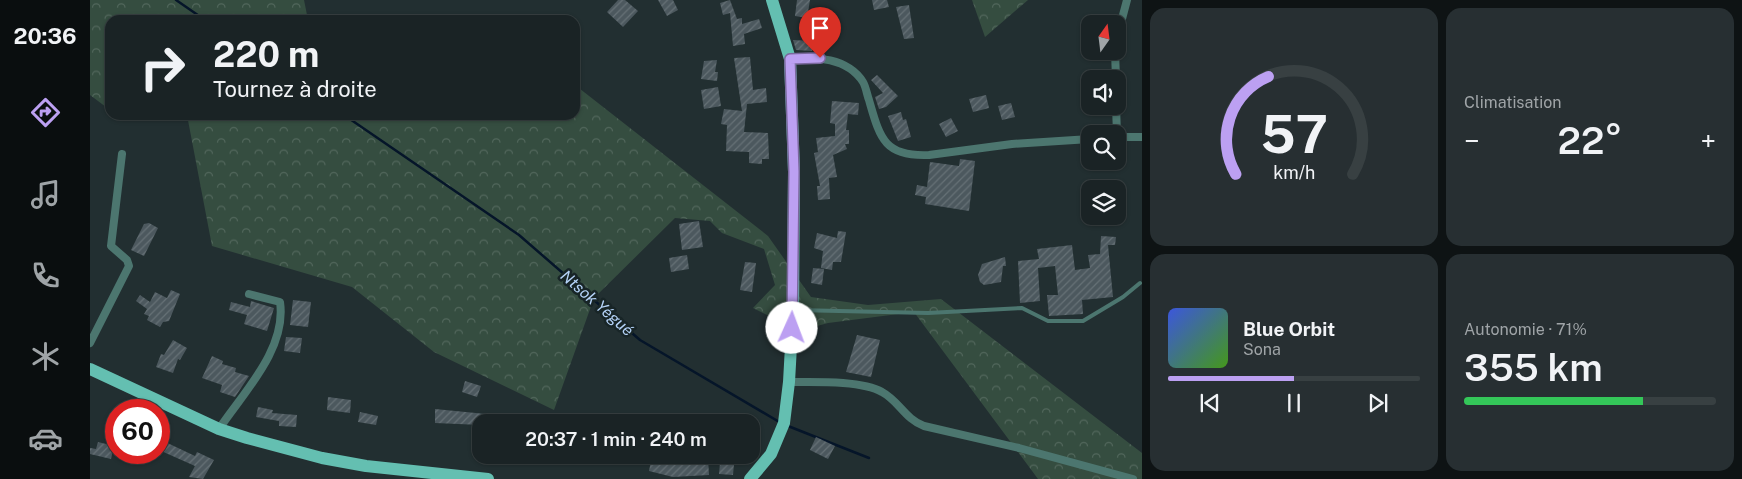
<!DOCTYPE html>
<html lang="fr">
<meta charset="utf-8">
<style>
:root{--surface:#1a2325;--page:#272f32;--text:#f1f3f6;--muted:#9fa4a7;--line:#384042;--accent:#bca0f2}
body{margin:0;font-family:"Public Sans",sans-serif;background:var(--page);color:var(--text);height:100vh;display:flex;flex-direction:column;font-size:19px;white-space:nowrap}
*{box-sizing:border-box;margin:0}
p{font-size:16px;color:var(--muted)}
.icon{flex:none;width:28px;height:28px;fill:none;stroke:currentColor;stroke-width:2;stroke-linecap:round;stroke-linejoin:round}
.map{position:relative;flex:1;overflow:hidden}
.sheet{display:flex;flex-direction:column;gap:8px;padding:8px;background:#0e1314;width:600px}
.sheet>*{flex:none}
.hud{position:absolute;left:15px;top:15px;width:475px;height:105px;border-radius:15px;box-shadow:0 1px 4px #0004,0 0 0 1px var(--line);background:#1a2325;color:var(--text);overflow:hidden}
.needle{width:32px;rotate:14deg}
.buttons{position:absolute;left:991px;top:15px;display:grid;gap:10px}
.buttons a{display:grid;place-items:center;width:45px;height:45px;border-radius:10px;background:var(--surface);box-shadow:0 1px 4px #0004,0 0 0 1px var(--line);font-size:25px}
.speed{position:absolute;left:15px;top:399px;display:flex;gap:10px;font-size:25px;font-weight:700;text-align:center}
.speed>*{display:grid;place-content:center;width:65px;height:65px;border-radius:50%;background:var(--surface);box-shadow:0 1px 4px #0004,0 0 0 1px var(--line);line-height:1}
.speed .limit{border:8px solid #d22;background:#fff;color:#111}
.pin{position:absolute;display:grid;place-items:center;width:42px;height:42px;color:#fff;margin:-51px -21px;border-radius:50% 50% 50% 0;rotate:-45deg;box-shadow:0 0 5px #0007}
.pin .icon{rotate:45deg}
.me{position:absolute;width:55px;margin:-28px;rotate:2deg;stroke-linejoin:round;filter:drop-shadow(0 0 4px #0008)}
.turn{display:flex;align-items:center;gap:18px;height:105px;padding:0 25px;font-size:22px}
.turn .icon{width:65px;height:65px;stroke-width:2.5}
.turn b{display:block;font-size:35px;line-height:42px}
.big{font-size:38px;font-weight:600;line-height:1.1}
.sheet .widget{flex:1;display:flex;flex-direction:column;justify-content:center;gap:8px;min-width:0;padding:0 18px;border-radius:15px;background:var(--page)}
.sheet .dial{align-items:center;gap:0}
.dial svg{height:130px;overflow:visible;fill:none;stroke:var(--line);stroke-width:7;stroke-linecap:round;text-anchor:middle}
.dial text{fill:var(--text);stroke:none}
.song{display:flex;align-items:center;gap:15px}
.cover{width:60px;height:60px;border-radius:8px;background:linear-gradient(135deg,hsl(230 70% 55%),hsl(100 70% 35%))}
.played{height:5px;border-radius:2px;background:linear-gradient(90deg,var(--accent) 50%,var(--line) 50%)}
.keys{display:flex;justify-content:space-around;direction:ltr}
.heat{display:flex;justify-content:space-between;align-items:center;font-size:28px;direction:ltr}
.charge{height:8px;border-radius:4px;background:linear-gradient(90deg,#34c759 71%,var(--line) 0)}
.sheet .tiles{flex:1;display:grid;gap:8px;grid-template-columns:repeat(2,1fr)}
.trip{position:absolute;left:382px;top:414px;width:288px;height:50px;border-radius:15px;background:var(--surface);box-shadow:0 1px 4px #0004,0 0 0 1px var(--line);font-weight:600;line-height:50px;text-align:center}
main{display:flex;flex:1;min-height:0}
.tabs{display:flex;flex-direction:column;width:90px;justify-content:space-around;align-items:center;background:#0a0e0f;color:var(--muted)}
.tabs .icon{width:35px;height:35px}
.tabs .on{color:var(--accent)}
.tabs b{font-size:22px;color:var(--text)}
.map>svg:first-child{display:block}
</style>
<main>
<nav class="tabs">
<b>20:36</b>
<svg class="icon on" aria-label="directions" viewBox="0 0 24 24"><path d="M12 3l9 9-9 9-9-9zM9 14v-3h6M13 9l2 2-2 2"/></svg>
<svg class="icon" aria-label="music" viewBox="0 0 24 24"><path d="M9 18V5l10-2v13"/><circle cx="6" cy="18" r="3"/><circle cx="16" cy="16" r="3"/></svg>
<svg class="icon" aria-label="phone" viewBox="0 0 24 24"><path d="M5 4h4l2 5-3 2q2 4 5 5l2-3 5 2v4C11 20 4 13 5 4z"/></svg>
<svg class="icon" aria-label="climate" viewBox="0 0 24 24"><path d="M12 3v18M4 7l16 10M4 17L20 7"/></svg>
<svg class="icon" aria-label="car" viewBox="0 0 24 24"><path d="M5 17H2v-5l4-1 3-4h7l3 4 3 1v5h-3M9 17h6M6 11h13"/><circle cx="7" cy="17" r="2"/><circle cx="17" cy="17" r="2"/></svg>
</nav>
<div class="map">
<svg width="1052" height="479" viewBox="0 0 1052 479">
<defs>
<pattern id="forest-crowns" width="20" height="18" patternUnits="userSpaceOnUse" patternTransform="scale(1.25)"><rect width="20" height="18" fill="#354d40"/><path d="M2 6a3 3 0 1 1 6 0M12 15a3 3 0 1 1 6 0" fill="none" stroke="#52675c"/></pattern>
<pattern id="building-hatch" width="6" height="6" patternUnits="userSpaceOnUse" patternTransform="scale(1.25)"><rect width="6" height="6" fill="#4c585e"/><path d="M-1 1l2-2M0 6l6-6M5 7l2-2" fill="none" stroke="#667176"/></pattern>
</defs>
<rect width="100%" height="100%" fill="#222f31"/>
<g fill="url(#forest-crowns)">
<polygon points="0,0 214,0 218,20 20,20 20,110 0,95"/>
<polygon points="882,0 938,0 895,37"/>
<polygon points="485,85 678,236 721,297 778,305 851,299 1052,453 1052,479 948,479 824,312 738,323 709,331 663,308 685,285 674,249 632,233 620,221 585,218 504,298 464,410 344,352 262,287 122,246 97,115 485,115"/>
</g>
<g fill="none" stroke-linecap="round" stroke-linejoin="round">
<g stroke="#051529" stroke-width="2.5">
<polyline points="86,0 115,20"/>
<polyline points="254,115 429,235 550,340 691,423"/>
<polyline points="698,426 779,458"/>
</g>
</g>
<g fill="url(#building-hatch)">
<polygon points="528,0 535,0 548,11 533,27 517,12"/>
<polygon points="568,0 583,0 588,10 577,16"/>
<polygon points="640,0 647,19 652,18 652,24 669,19 672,28 654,34 655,44 643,46 640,13 633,15 630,3"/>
<polygon points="707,0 720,0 717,18 705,16"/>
<polygon points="782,0 797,0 799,7 784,10"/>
<polygon points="819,5 824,38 814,39 806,7"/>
<polygon points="703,40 722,41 722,51 706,50"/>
<polygon points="660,57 663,90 676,88 677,102 657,104 654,132 678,133 679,159 672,159 672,164 659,163 659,152 636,151 637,125 631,124 634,109 652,111 644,58"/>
<polygon points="627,60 625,72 628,72 627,81 611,79 614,61"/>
<polygon points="787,75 808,96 796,107 789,109 785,97 793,93 781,80"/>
<polygon points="628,87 631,106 614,109 611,90"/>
<polygon points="896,95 899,108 883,112 879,99"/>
<polygon points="742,101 769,103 768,115 758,114 756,130 759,130 759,144 755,144 757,149 743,155 747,177 739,178 740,199 728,200 727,186 730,186 724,153 728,152 726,138 745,136 745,124 740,123"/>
<polygon points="921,103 925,117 912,120 908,106"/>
<polygon points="811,112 813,120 816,119 821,137 808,141 798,116"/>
<polygon points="861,118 868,131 856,137 849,124"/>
<polygon points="870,159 885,161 879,211 835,204 836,197 825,195 827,185 837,187 840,162 869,166"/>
<polygon points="609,221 613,247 592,250 589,224"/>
<polygon points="59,223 68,228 54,256 41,250 54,224"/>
<polygon points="748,231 756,232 751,262 743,262 742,270 731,268 733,251 724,248 727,233 747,238"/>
<polygon points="1011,236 1026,237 1025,245 1018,245 1023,297 992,300 993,314 959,316 957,295 968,295 965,266 948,268 950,301 930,303 928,261 949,259 947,249 982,245 985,270 1000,268 998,255 1010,254"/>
<polygon points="597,255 599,269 581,272 579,258"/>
<polygon points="915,257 916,266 913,266 911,282 894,285 890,282 888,275 892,264"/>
<polygon points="655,262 666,263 662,292 650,290"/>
<polygon points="723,268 734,269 732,285 721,283"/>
<polygon points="81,290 90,294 79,321 73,322 70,327 57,320 59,316 54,314 57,309 46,301 50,295 60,302 65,292 77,298"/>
<polygon points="203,300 221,302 218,327 200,325"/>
<polygon points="161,301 184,308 177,331 154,324 157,315 139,310 141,302 160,307"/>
<polygon points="767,335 790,340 781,377 756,372"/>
<polygon points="196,337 212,338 210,353 194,351"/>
<polygon points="83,340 97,348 90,360 88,359 83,373 66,367 71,354 74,355"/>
<polygon points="122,356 133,361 132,364 146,368 145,372 159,376 145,397 130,392 132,385 112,378"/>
<polygon points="375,381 391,386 387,397 372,392"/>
<polygon points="238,397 261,400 260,413 237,410"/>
<polygon points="168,407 183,410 182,413 207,415 206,427 189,426 189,421 166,417"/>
<polygon points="345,409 396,414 396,422 391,422 391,425 345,423"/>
<polygon points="270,412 288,416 286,425 268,422"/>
<polygon points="726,437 745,446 738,459 720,450"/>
<polygon points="69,439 105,456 107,452 124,460 113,479 99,477 105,466 69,450"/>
<polygon points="8,442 24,446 21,459 0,454 0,448 6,449"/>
<polygon points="562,456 580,460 580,464 606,462 605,459 618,458 619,475 583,477 559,471"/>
<polygon points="630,463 644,464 643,475 629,474"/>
</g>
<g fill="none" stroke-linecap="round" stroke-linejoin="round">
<polyline stroke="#4c766f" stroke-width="4" points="705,310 838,313 932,308 958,321 993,321 1033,297 1050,283"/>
<g stroke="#4c766f" stroke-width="8">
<polyline points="1028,34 1037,0"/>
<polyline points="1025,51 1026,79"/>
<path d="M700,59c25,-3 58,-1 73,23 3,5 4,13 6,18 11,38 15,57 60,55l83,-11 78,-5"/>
<polyline points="1026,106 1027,134"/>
<polyline points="1028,137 1052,137"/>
<polyline points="0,343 39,266 37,260 21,246 32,154"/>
<path d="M699,382c24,0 73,-2 93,10 17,9 23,27 42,34l95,22 114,31"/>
<path d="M129,429c24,-36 68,-80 61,-127l-31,-8"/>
</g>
<g stroke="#64bfb1" stroke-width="12">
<polyline points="0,369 129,429 157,438 232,458 276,466 398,479"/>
<polyline points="660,479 681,454 694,423 699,382 703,310 704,172 700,59 682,0"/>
</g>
</g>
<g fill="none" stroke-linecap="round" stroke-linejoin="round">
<defs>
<polyline id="route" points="702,328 704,172 700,59 730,58"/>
</defs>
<use href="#route" stroke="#7a689d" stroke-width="12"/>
<use href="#route" stroke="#bca0f2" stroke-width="9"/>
</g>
<g text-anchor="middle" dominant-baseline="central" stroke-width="5" stroke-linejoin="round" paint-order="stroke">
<g font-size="16" font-style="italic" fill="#b4d2f7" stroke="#182527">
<text transform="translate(507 303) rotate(41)">Ntsok Yégué</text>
</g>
</g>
</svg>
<div class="buttons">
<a><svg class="needle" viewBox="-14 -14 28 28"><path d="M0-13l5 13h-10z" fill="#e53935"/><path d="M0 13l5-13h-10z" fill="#9fa4a7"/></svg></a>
<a><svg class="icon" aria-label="sound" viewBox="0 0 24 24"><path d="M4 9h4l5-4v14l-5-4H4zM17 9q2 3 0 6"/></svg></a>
<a><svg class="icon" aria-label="search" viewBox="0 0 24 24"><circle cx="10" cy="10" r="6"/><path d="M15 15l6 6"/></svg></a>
<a><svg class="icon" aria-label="layers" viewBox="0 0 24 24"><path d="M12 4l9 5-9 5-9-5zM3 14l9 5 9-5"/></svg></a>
</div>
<div class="speed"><div class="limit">60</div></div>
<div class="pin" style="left:730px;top:58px;background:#d93025"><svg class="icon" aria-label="arrive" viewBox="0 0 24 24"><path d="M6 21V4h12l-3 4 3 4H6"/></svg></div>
<svg class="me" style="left:702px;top:328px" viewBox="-20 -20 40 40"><circle r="19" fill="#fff"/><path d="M0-13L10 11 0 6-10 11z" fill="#bca0f2"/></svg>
<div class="trip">20:37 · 1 min · 240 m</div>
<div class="hud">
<div class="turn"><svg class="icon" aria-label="right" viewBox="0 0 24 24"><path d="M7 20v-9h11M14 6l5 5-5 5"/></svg><div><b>220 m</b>Tournez à droite</div></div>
</div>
</div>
<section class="sheet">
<div class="tiles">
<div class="widget dial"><svg viewBox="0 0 100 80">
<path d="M14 69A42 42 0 1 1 86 69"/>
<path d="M14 69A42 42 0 0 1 34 9" stroke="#bca0f2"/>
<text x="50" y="56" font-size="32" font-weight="700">57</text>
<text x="50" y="72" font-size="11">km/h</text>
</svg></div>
<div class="widget"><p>Climatisation</p>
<div class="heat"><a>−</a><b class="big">22°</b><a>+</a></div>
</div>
<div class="widget">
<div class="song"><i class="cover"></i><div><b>Blue Orbit</b><p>Sona</p></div></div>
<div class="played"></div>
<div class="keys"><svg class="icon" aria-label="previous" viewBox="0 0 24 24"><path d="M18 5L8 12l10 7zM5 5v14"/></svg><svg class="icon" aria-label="pause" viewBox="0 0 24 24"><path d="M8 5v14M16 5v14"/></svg><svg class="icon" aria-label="next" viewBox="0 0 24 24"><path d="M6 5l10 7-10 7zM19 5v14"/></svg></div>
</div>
<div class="widget"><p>Autonomie · 71%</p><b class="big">355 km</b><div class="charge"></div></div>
</div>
</section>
</main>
